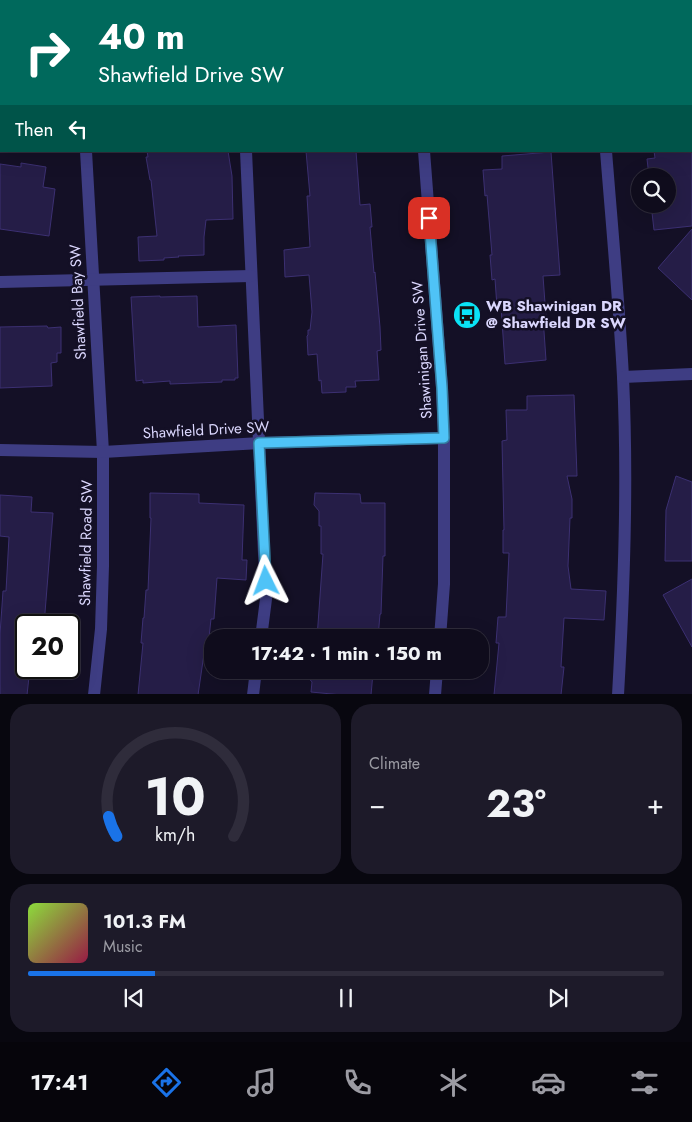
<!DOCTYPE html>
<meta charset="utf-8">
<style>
:root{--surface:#0f0c1c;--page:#1d1a29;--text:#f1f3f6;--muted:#9b9ba3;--line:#2f2c3b;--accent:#1a73e8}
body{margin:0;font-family:Jost,sans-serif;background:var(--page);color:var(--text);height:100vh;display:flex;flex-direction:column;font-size:19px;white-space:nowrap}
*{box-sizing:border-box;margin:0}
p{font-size:16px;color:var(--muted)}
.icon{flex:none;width:28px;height:28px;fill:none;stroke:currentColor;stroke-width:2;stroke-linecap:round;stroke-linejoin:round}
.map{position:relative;height:694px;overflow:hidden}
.side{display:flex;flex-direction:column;gap:10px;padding:10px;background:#08070f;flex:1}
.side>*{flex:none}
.guide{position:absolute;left:0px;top:0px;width:692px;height:152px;box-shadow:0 5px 20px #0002,0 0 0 1px var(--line);background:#00695c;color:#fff;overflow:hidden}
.fabs{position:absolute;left:631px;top:168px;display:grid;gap:10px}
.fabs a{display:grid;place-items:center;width:45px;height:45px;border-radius:50%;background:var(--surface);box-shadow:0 5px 20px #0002,0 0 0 1px var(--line);font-size:25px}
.speed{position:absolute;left:15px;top:614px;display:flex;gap:10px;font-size:25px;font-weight:700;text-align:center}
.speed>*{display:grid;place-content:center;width:65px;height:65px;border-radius:50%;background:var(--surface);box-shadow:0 5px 20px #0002,0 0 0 1px var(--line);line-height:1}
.speed .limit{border:2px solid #111;border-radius:8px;background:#fff;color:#111}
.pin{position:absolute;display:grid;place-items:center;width:42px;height:42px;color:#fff;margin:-21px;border-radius:10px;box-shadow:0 2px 8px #0006}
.me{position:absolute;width:55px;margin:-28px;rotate:357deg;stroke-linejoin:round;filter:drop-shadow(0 0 4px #0008)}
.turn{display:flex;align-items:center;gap:18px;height:105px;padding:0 15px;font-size:22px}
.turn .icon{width:65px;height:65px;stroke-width:2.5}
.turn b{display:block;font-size:35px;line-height:42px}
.then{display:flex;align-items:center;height:48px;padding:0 15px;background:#0003;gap:10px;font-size:19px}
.big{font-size:38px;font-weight:700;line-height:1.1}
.side .tile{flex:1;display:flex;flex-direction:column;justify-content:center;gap:8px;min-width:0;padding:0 18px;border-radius:20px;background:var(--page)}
.side .dial{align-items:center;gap:0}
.dial svg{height:130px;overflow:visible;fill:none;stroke:var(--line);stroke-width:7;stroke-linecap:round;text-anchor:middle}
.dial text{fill:var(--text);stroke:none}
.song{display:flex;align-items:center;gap:15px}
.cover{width:60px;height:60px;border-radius:8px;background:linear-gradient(135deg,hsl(90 70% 55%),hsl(340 70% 35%))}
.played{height:5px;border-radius:2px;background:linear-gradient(90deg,var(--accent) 20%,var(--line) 20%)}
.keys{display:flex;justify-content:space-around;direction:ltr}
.heat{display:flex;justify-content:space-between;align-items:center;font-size:28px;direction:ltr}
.side .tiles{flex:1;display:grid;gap:10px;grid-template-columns:1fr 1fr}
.tile:last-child{grid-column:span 2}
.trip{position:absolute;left:204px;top:629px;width:285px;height:50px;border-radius:20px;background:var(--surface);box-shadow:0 5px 20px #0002,0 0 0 1px var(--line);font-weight:700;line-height:50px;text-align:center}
.menu{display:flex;height:80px;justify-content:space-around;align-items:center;background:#06050b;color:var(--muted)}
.menu .icon{width:35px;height:35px}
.menu .current{color:var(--accent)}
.menu b{font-size:22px;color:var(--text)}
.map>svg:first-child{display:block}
</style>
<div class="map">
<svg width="692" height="695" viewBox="0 0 692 695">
<rect width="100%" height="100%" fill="#141026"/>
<g fill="#251d47" stroke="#3c3072">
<polygon points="147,151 228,151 232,176 233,219 206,220 204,237 204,255 178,256 179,257 164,258 164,260 139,261 138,237 157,236 151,180 150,180 146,157 148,157"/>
<polygon points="306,151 356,151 360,205 370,204 372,227 370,227 374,273 375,272 380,327 381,350 377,351 379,380 355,381 356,387 346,387 346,392 322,393 321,380 319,381 317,354 308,355 307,336 308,335 308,330 310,330 312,312 309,275 285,277 284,250 310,247 307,196 310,196"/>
<polygon points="654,151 692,151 692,226 654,230 651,204 668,204 668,176 649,176 647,159 655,158"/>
<polygon points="551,152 560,275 543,276 546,317 543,317 546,360 505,364 501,307 497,307 495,279 492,280 490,255 492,255 487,195 485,196 483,170 502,169 502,156"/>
<polygon points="21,163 46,167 43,187 55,189 49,236 0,229 0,164 21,167"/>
<polygon points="692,229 692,300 658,268"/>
<polygon points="160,296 160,297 197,296 198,327 236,325 238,378 235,378 235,380 222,380 222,382 170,384 170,381 143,383 143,380 136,381 131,297"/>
<polygon points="47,326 48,328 61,327 61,353 57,353 57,362 51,363 52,386 0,388 0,327"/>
<polygon points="574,395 577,476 567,476 572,499 572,518 570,518 568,566 571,589 606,591 604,620 564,618 561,667 564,667 561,695 494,695 499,643 496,643 498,617 506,617 509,553 503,553 503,530 504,530 502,441 507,440 506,410 527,410 527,396"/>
<polygon points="676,476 692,482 692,561 665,561 666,510"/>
<polygon points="150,493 199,494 199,503 244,505 242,560 247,560 246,580 217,578 214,619 211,619 208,647 205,647 198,695 138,695 143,643 141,643 143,618 144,618 146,590 148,590 151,518 150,518"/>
<polygon points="315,493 360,494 361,503 385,503 385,556 383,556 381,614 380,614 378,638 317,638 323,554 321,554 321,526 319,526 319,511 314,505"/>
<polygon points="0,495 32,497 31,512 53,513 44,625 26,625 26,668 30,668 27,695 0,695 0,634 3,591 6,591 9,537 0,536"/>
<polygon points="692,579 692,647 663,595"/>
<polygon points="302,670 340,670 373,673 371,695 342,695 311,692 312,682"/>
</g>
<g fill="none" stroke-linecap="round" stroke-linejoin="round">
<g stroke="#3e3d83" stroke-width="12">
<polyline points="241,0 241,1"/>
<polyline points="416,0 416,1"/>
<polyline points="598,0 598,1"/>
<polyline points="691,24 692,24"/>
<polyline points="0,109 1,109"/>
<polyline points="86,151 103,452 103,566 101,629 94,695"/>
<polyline points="246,151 266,599 261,638"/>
<polyline points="424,151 442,387 444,438 444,584 440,638"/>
<path d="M606,151c6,76 13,151 17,226 5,106 1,212 -5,318"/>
<polyline points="0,282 251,276"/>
<polyline points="623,377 692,374"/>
<polyline points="0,450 103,452 259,443 444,438"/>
<polyline points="253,695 256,670"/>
<polyline points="435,695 437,670"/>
</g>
</g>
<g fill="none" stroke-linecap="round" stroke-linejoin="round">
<defs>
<polyline id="route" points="266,581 259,443 444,438 442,388 429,218"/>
</defs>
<use href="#route" stroke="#337fa1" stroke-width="12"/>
<use href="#route" stroke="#4fc3f7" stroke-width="9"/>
</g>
<defs>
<symbol id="bus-disc" viewBox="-11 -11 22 22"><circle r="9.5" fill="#0ae3f6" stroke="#141026"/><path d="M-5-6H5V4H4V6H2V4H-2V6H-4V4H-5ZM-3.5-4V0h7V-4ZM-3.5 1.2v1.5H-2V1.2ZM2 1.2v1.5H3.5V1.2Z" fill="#111"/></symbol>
</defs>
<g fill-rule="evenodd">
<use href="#bus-disc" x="451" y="299" width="32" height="32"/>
</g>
<g text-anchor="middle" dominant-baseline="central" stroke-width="5" stroke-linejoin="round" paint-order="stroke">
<g font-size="15" fill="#dbd7fe" stroke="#141026">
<text transform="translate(78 302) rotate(-93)">Shawfield Bay SW</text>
<text transform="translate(422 350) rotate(-94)">Shawinigan Drive SW</text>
<text transform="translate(206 430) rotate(-3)">Shawfield Drive SW</text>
<text transform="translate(86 543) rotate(-89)">Shawfield Road SW</text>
</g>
<g font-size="15" font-weight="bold" fill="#dbd7fe" stroke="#141026" text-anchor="start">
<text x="486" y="306">WB Shawinigan DR<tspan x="486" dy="17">@ Shawfield DR SW</tspan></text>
</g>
</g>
</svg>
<div class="fabs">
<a><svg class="icon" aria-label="search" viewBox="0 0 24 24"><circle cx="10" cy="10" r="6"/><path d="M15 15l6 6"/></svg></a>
</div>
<div class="speed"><div class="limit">20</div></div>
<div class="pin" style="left:429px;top:218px;background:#d93025"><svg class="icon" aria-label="arrive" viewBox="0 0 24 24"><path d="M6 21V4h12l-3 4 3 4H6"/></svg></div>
<svg class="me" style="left:266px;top:581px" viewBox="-20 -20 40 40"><path d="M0-17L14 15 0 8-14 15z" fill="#4fc3f7" stroke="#fff" stroke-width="4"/></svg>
<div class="trip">17:42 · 1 min · 150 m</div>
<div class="guide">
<div class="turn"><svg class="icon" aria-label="right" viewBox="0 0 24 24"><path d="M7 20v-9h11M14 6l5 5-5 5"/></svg><div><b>40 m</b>Shawfield Drive SW</div></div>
<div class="then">Then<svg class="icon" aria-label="left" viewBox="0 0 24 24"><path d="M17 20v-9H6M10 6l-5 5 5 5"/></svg></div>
</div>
</div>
<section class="side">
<div class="tiles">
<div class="tile dial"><svg viewBox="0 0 100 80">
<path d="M14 69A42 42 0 1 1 86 69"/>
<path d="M14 69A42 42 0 0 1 9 57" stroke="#1a73e8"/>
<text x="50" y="56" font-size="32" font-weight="700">10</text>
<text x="50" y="72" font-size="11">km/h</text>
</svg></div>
<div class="tile"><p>Climate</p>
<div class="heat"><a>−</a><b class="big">23°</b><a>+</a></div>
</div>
<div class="tile">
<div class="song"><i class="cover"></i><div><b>101.3 FM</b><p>Music</p></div></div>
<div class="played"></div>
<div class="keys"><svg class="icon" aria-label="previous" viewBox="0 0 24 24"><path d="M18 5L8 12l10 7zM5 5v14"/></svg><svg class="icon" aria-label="pause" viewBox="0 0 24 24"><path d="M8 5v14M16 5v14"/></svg><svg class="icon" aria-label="next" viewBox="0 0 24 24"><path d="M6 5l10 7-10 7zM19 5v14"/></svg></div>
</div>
</div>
</section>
<nav class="menu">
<b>17:41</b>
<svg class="icon current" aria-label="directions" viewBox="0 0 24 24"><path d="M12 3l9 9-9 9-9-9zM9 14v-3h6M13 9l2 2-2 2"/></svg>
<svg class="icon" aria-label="music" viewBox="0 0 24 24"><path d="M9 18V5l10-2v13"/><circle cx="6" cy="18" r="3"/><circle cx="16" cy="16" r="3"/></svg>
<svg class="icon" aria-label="phone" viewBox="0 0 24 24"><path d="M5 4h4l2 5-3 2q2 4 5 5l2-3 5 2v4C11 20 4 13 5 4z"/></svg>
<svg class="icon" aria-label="climate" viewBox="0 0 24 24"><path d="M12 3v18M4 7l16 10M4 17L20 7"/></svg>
<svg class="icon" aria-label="car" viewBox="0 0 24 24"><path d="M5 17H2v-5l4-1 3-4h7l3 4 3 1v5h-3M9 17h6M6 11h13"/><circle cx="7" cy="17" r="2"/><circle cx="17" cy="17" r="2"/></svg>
<svg class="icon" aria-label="filters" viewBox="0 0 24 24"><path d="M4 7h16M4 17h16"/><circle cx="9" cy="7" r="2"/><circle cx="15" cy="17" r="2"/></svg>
</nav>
